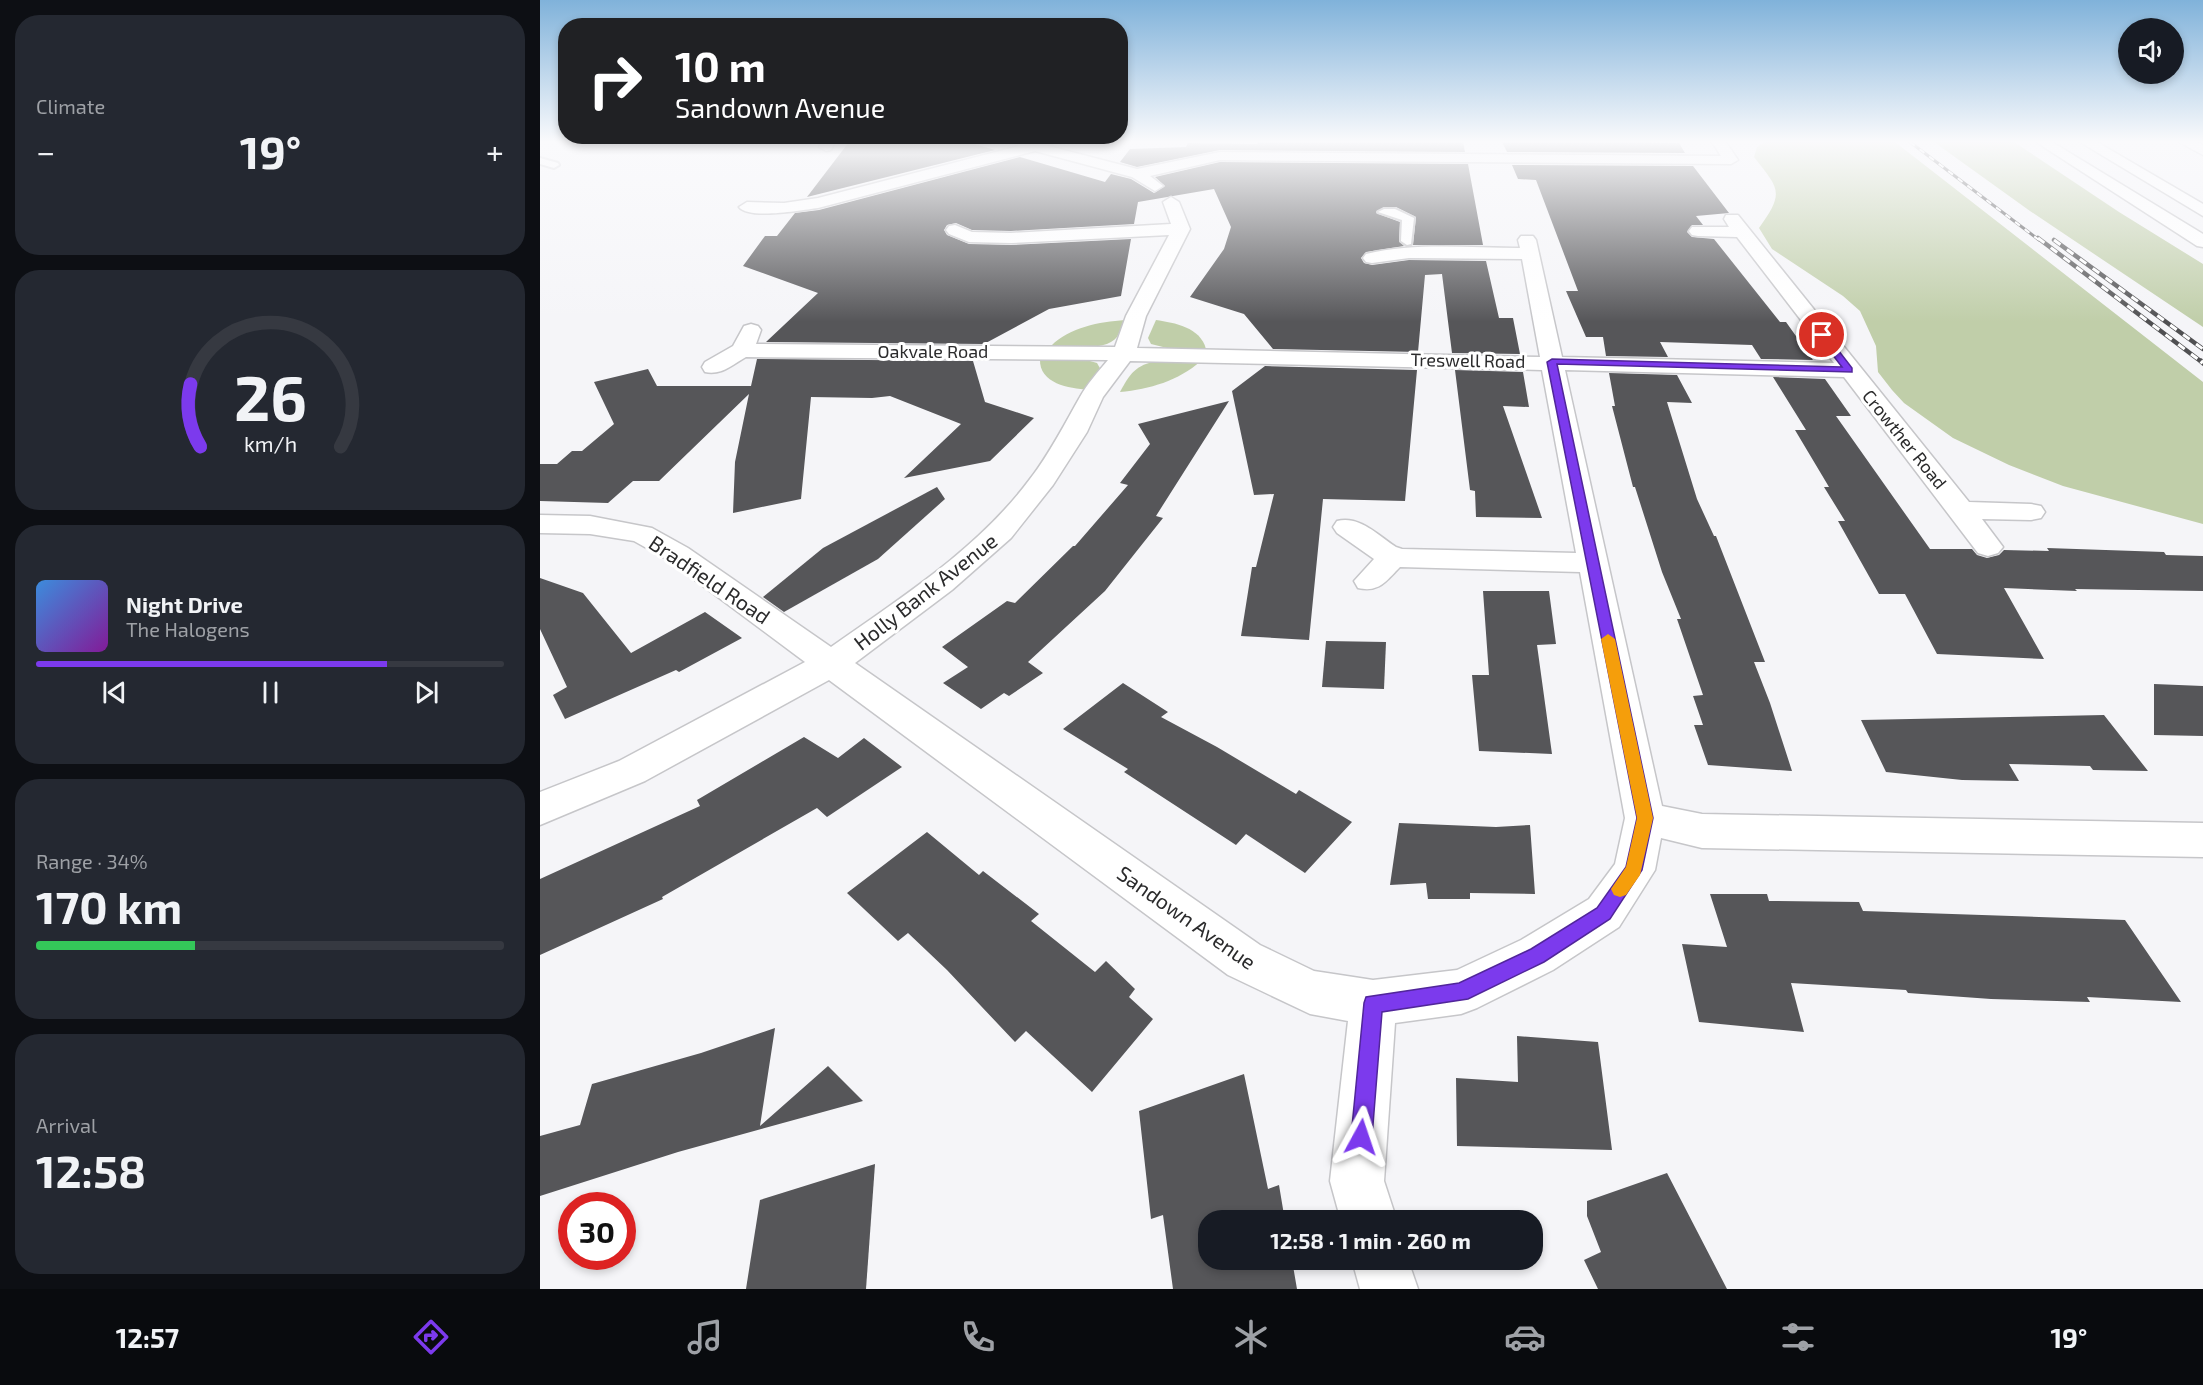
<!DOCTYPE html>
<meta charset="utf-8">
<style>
:root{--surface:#171b24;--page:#242831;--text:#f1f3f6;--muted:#9ea1a6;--line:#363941;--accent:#7c3aed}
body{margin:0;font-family:"Exo 2",sans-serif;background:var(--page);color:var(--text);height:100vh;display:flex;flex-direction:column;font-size:22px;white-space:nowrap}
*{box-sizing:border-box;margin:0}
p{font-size:20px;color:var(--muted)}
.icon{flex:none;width:33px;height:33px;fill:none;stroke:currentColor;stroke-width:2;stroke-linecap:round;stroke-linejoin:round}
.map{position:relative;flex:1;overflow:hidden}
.side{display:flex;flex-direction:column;gap:15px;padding:15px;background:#0d0f14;width:540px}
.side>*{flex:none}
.hud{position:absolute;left:18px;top:18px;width:570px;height:126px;border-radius:24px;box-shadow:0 3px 9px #0003;background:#202124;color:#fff;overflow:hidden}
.fabs{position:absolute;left:1578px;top:18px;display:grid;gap:12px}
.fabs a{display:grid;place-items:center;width:66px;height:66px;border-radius:50%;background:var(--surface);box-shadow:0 3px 9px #0003;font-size:30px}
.speed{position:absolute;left:18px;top:1192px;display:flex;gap:12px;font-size:30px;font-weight:700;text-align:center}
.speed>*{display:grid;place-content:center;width:78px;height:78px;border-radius:50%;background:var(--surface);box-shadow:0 3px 9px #0003;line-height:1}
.speed .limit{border:9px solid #d22;background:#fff;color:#111}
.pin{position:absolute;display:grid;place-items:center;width:51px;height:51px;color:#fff;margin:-26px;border:3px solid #fff;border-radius:50%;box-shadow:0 2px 6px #0007}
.me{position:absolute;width:66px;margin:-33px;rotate:5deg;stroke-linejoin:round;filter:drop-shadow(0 0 4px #0008)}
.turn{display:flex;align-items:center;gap:21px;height:126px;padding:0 18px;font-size:27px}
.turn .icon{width:78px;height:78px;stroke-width:2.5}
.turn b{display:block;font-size:42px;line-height:51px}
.big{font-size:45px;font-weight:700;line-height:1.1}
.side .card{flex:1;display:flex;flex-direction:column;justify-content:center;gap:9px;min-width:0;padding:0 21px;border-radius:24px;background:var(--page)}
.side .dial{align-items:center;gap:0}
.dial svg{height:156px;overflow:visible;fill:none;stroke:var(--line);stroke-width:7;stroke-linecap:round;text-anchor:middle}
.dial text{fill:var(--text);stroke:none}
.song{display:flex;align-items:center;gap:18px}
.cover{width:72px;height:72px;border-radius:9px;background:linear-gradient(135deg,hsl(210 70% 55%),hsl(290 70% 35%))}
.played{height:6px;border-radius:3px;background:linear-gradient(90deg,var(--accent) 75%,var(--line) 75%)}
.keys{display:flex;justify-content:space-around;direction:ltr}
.heat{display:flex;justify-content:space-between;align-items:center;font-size:33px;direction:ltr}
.charge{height:9px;border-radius:4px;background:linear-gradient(90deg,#34c759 34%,var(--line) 0)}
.trip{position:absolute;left:658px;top:1210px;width:345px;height:60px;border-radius:24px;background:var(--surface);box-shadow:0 3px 9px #0003;font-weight:700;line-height:60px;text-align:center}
.menu{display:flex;height:96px;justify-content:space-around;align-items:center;background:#090b0e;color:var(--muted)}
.menu .icon{width:42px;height:42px}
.menu .active{color:var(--accent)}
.menu b{font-size:27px;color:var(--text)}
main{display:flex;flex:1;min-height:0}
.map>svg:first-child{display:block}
</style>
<main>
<section class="side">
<div class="card"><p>Climate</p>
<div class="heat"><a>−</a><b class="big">19°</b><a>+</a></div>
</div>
<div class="card dial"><svg viewBox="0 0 100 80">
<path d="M14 69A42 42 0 1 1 86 69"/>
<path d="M14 69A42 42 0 0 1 9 37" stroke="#7c3aed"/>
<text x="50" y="56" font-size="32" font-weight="700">26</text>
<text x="50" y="72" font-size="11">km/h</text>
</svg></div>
<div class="card">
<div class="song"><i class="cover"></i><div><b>Night Drive</b><p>The Halogens</p></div></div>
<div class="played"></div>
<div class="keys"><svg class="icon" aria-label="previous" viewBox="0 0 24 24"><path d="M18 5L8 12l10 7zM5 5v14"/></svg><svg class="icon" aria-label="pause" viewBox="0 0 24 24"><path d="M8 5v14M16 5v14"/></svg><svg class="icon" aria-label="next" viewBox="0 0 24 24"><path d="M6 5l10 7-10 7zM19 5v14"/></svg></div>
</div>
<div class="card"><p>Range · 34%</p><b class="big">170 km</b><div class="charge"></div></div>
<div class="card"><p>Arrival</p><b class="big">12:58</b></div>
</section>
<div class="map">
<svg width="1663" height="1289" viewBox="0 0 1663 1289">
<rect width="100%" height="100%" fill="#f5f5f8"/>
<g fill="#c0cea9">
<path d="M1225,142h130l308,240v142l-140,-38 -54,-21 -56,-27 -49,-35 -12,-13 -14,-18 -2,-26 -16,-35 -17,-15 -71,-47 -13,-21c26,-36 20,-39 -5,-71l3,-10z"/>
<polygon points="1394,142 1474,142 1579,212 1663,264 1663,327 1490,211"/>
<path d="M585,320c-3,5 -5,12 -8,17 -11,15 -50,9 -66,9 19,-19 48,-24 74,-26z"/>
<path d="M616,320c19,3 44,7 50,29l-39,-1 -16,-4 -3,-6z"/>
<path d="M500,359h43l14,4 4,7 -13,20c-19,-2 -49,-6 -48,-31z"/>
<path d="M617,361h44c-23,20 -51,28 -81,31 10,-19 16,-27 37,-31z"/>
</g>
<g fill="#565659">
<polygon points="309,142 428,142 455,150 267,197"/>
<polygon points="718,142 923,142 925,152 680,150 597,167 580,162 590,149 646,147 648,143 717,144"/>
<polygon points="962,142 1139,143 1145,153 967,152"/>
<polygon points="480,157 565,182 571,174 591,179 614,193 625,186 615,177 680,162 928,164 943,245 873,245 876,217 856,207 844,207 836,213 860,222 859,241 864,246 826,252 821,258 824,263 832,265 869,260 946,261 959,318 973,318 980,354 912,353 902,274 885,275 878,352 733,349 704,314 650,297 684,249 691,227 674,189 598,202 594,224 471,231 432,230 416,223 407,225 404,230 407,235 429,244 471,245 591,239 581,296 509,309 444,344 226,342 278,293 203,266 225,236 237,236 255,213 279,210"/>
<polygon points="972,165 1153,166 1189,213 1156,216 1163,225 1152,225 1147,232 1152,237 1174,239 1240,322 1246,322 1273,360 1221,359 1212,345 1120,342 1128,357 1066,356 1063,337 1046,337 1026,291 1038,291 996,180 978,179"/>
<polygon points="217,359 433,361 445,402 494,418 450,461 364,478 421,424 350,396 332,398 271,397 261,499 193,513 195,462 209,394 119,481 93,481 68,503 0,501 0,464 17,464 32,451 42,451 74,424 54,382 108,369 117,386 211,386"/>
<polygon points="725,366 877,370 865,501 783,499 769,640 701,636 712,567 716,567 734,494 714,495 692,391"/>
<polygon points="915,370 983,372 989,407 963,406 1002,518 936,517 935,491 930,490"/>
<polygon points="1069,373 1137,375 1152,403 1127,402 1157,499 1174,536 1176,536 1225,662 1214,662 1230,703 1252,771 1168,765 1154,725 1163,725 1153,696 1163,695 1137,619 1141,619 1122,572 1095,487 1093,487 1072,406 1075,406"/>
<polygon points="1233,377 1285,379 1311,416 1296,416 1390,549 1432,549 1437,555 1447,558 1459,555 1464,550 1509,551 1507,548 1624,552 1626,555 1663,556 1663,591 1535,589 1537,591 1464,588 1504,659 1397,654 1365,594 1339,594 1298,521 1305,521 1284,487 1289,487 1255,430 1266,430"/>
<polygon points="689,401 616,516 623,518 565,591 488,662 503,673 469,696 464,693 441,709 403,683 428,667 402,647 467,601 475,603 533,546 535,546 588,485 580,483 610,444 598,424"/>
<polygon points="397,487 405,499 338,559 244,612 223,597 283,548"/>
<polygon points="0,578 43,593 91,653 165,612 202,638 139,672 136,670 25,719 13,695 27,687 0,629"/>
<polygon points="943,591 1009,591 1016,644 997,645 1012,754 939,751 932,675 949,675"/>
<polygon points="786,641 846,642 844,689 782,687"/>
<polygon points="583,683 628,712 621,717 677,747 756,794 759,790 812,822 765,873 706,834 696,845 584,772 588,769 523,729"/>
<polygon points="1614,684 1663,686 1663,736 1614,735"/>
<polygon points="1564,715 1608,771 1553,770 1550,766 1469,764 1479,781 1422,780 1346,772 1321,720"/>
<polygon points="264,737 298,758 324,738 362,767 287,817 277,808 122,897 123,899 0,955 0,879 160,806 157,800"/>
<polygon points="859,823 956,827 990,825 995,894 930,893 930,899 888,899 886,883 850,885"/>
<polygon points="387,832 439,875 443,871 499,914 491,921 555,972 566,961 595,989 589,997 613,1019 552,1092 486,1031 475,1042 407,970 368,933 358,941 307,893"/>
<polygon points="1170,894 1227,894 1229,901 1319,902 1323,911 1585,920 1641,1002 1547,997 1550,1002 1451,999 1368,993 1366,990 1251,983 1264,1032 1159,1022 1142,944 1187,947"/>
<polygon points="235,1028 220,1126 288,1066 323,1101 138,1152 0,1196 0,1136 40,1125 52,1084 161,1053"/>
<polygon points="977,1036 1058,1042 1072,1150 917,1146 916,1078 978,1082"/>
<polygon points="704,1074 728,1189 739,1185 745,1221 669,1221 669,1260 752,1260 757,1289 633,1289 623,1215 611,1219 599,1111"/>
<polygon points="335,1164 326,1289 206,1289 220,1200"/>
<polygon points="1127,1173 1187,1289 1058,1289 1044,1260 1061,1252 1047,1216 1047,1201"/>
</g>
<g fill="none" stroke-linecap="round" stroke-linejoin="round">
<defs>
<g id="lane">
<polygon points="0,158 18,163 19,165 14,168 0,164"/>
<polygon points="855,209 874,218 871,244 867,245 861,241 862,220 838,212 844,209"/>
</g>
<g id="street">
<polygon points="281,142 295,142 291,150 286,151 279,147"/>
<path d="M471,142h22l104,27 83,-17 501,4 -9,-14h14l12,18 -7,4 -511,-4 -70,16 13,10 -8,5 -23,-14 -97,-26 -217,57c-16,2 -69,12 -79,-1l8,-5 37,1 34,-5 201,-52z"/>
<path d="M631,197l8,5 11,27 -44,87 -9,32 403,9 -18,-98 -113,-1 -37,5 -6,-1 -3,-4 3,-4c49,-12 103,-6 154,-6l-2,-8 3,-4h12l3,4 26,117 272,6 -97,-126 -39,-1 -6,-1 -3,-4 3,-4h37l-5,-8 2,-4h12l231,287 62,2 10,2 4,6 -4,6 -10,2 -49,-1 21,28 -5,6 -10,3 -10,-3 -134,-176 -279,-7 97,436 40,8 501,9v34l-501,-9 -41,-10 -6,32 -36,57 -66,43 -76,38 -16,6 -66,9 -11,158 13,40h-56l-11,-40 18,-160 -38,-7 -82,-39 -399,-295 -184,101 -105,44v-33l79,-31 186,-99 -137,-102 -34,-19 -44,-7 -50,-1v-18l50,1 62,12 36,20 143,99c71,-50 147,-98 199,-168 20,-26 34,-54 50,-82 7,-13 18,-25 28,-37l-362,-3c-13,7 -25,19 -41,15l-3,-5 3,-5 28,-16 11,-20 7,-2 7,2 3,4 -5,14 359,3 11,-31 43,-81 -158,8 -42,-1 -20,-8 -3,-4 3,-4 6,-1 17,7 39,1 160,-9 -8,-22zM590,361l412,9 34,183 -174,-4 -6,-2c-18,-12 -37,-32 -59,-26l-4,6 4,6 37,26 -20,22 4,7c21,5 28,-7 42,-21l180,5 45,246 -10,46 -26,35 -68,41 -64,30 -84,10 -59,-9 -54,-26 -405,-282 97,-73 59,-52 42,-53 34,-53 16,-35z"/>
<polygon points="812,1260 868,1260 878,1289 820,1289"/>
</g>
<polygon id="primary" points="1639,142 1656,142 1663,145 1663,155"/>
<g id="highway">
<polygon points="1496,142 1512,142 1663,234 1663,247 1657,246"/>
<polygon points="1540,142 1557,142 1663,204 1663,216"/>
</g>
</defs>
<use href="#lane" stroke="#c6c6c9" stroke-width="4"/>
<use href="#street" stroke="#c6c6c9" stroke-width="3"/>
<use href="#primary" stroke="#c6c6c9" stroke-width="3"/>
<use href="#highway" stroke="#c6c6c9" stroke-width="3"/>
<use href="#lane" fill="#fff" fill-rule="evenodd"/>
<use href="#street" fill="#fff" fill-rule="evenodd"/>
<use href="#primary" fill="#fff" fill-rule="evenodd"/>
<use href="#highway" fill="#fff" fill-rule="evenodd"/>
<defs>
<polyline id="rail-far2" points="1370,142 1499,240"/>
<g id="rail-far1">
<polyline points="1498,238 1663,363"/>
<polyline points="1514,240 1663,349"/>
</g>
<polyline id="rail" points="1661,361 1663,363"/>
</defs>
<use href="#rail-far2" stroke="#505052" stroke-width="3"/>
<use href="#rail-far1" stroke="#505052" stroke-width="4.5"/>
<use href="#rail" stroke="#505052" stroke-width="5"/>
<use href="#rail-far2" stroke="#fff" stroke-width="2" stroke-dasharray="6" stroke-linecap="butt"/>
<use href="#rail-far1" stroke="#fff" stroke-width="3" stroke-dasharray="8" stroke-linecap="butt"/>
<use href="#rail" stroke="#fff" stroke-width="4" stroke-dasharray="10" stroke-linecap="butt"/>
</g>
<linearGradient id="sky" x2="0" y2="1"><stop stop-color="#80b2da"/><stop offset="0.44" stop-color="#fafafc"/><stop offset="1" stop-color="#fafafc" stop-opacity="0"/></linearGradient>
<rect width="1663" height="322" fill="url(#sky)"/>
<polygon fill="#7c3aed" stroke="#51269a" stroke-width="1.5" points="1279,333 1285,333 1312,368 1312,372 1017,364 1113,818 1102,870 1070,919 1004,962 928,999 842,1012 832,1137 829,1144 821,1147 814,1144 811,1137 824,1003 826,997 919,983 991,949 1057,908 1086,867 1097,818 1007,362 1012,359 1302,367 1279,337"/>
<polygon fill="#f59e0b" points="1068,634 1075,639 1113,818 1100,875 1086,895 1080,897 1074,895 1071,889 1086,867 1097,818 1061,639"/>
<g text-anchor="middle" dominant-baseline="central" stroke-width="6" stroke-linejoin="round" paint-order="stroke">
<g font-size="18" fill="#2b2b2c" stroke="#fff">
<text x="393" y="351">Oakvale Road</text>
<text transform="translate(928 360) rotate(1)">Treswell Road</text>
<text transform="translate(1365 439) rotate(51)">Crowther Road</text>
</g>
<g font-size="21" fill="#2b2b2c" stroke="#fff">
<text transform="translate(170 579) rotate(34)">Bradfield Road</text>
<text transform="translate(385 591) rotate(-38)">Holly Bank Avenue</text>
<text transform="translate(647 917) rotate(35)">Sandown Avenue</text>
</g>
</g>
</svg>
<div class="fabs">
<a><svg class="icon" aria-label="sound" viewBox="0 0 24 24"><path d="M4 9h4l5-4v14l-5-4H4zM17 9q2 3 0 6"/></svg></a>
</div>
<div class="speed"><div class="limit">30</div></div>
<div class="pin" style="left:1282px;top:335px;background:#d93025"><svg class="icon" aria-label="arrive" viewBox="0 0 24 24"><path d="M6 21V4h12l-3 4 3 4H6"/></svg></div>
<svg class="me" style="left:821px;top:1137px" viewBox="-20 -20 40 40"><path d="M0-17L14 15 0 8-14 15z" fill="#7c3aed" stroke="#fff" stroke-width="4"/></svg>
<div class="trip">12:58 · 1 min · 260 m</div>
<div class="hud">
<div class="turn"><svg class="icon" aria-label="right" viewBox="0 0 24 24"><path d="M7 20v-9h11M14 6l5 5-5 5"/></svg><div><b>10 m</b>Sandown Avenue</div></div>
</div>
</div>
</main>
<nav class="menu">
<b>12:57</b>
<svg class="icon active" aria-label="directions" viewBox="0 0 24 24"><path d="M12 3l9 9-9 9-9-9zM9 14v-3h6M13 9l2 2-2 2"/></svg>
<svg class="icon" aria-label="music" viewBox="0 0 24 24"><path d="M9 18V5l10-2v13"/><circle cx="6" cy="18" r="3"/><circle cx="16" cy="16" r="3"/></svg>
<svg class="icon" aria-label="phone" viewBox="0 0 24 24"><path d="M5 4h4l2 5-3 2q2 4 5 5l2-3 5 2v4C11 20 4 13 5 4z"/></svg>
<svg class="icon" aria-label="climate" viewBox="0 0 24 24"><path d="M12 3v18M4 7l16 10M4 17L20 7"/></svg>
<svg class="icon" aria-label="car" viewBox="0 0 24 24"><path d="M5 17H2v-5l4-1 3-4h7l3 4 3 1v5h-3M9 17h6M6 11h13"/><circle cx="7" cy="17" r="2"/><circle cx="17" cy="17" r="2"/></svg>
<svg class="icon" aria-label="filters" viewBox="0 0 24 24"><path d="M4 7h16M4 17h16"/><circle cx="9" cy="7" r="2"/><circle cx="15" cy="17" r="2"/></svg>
<b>19°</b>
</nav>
